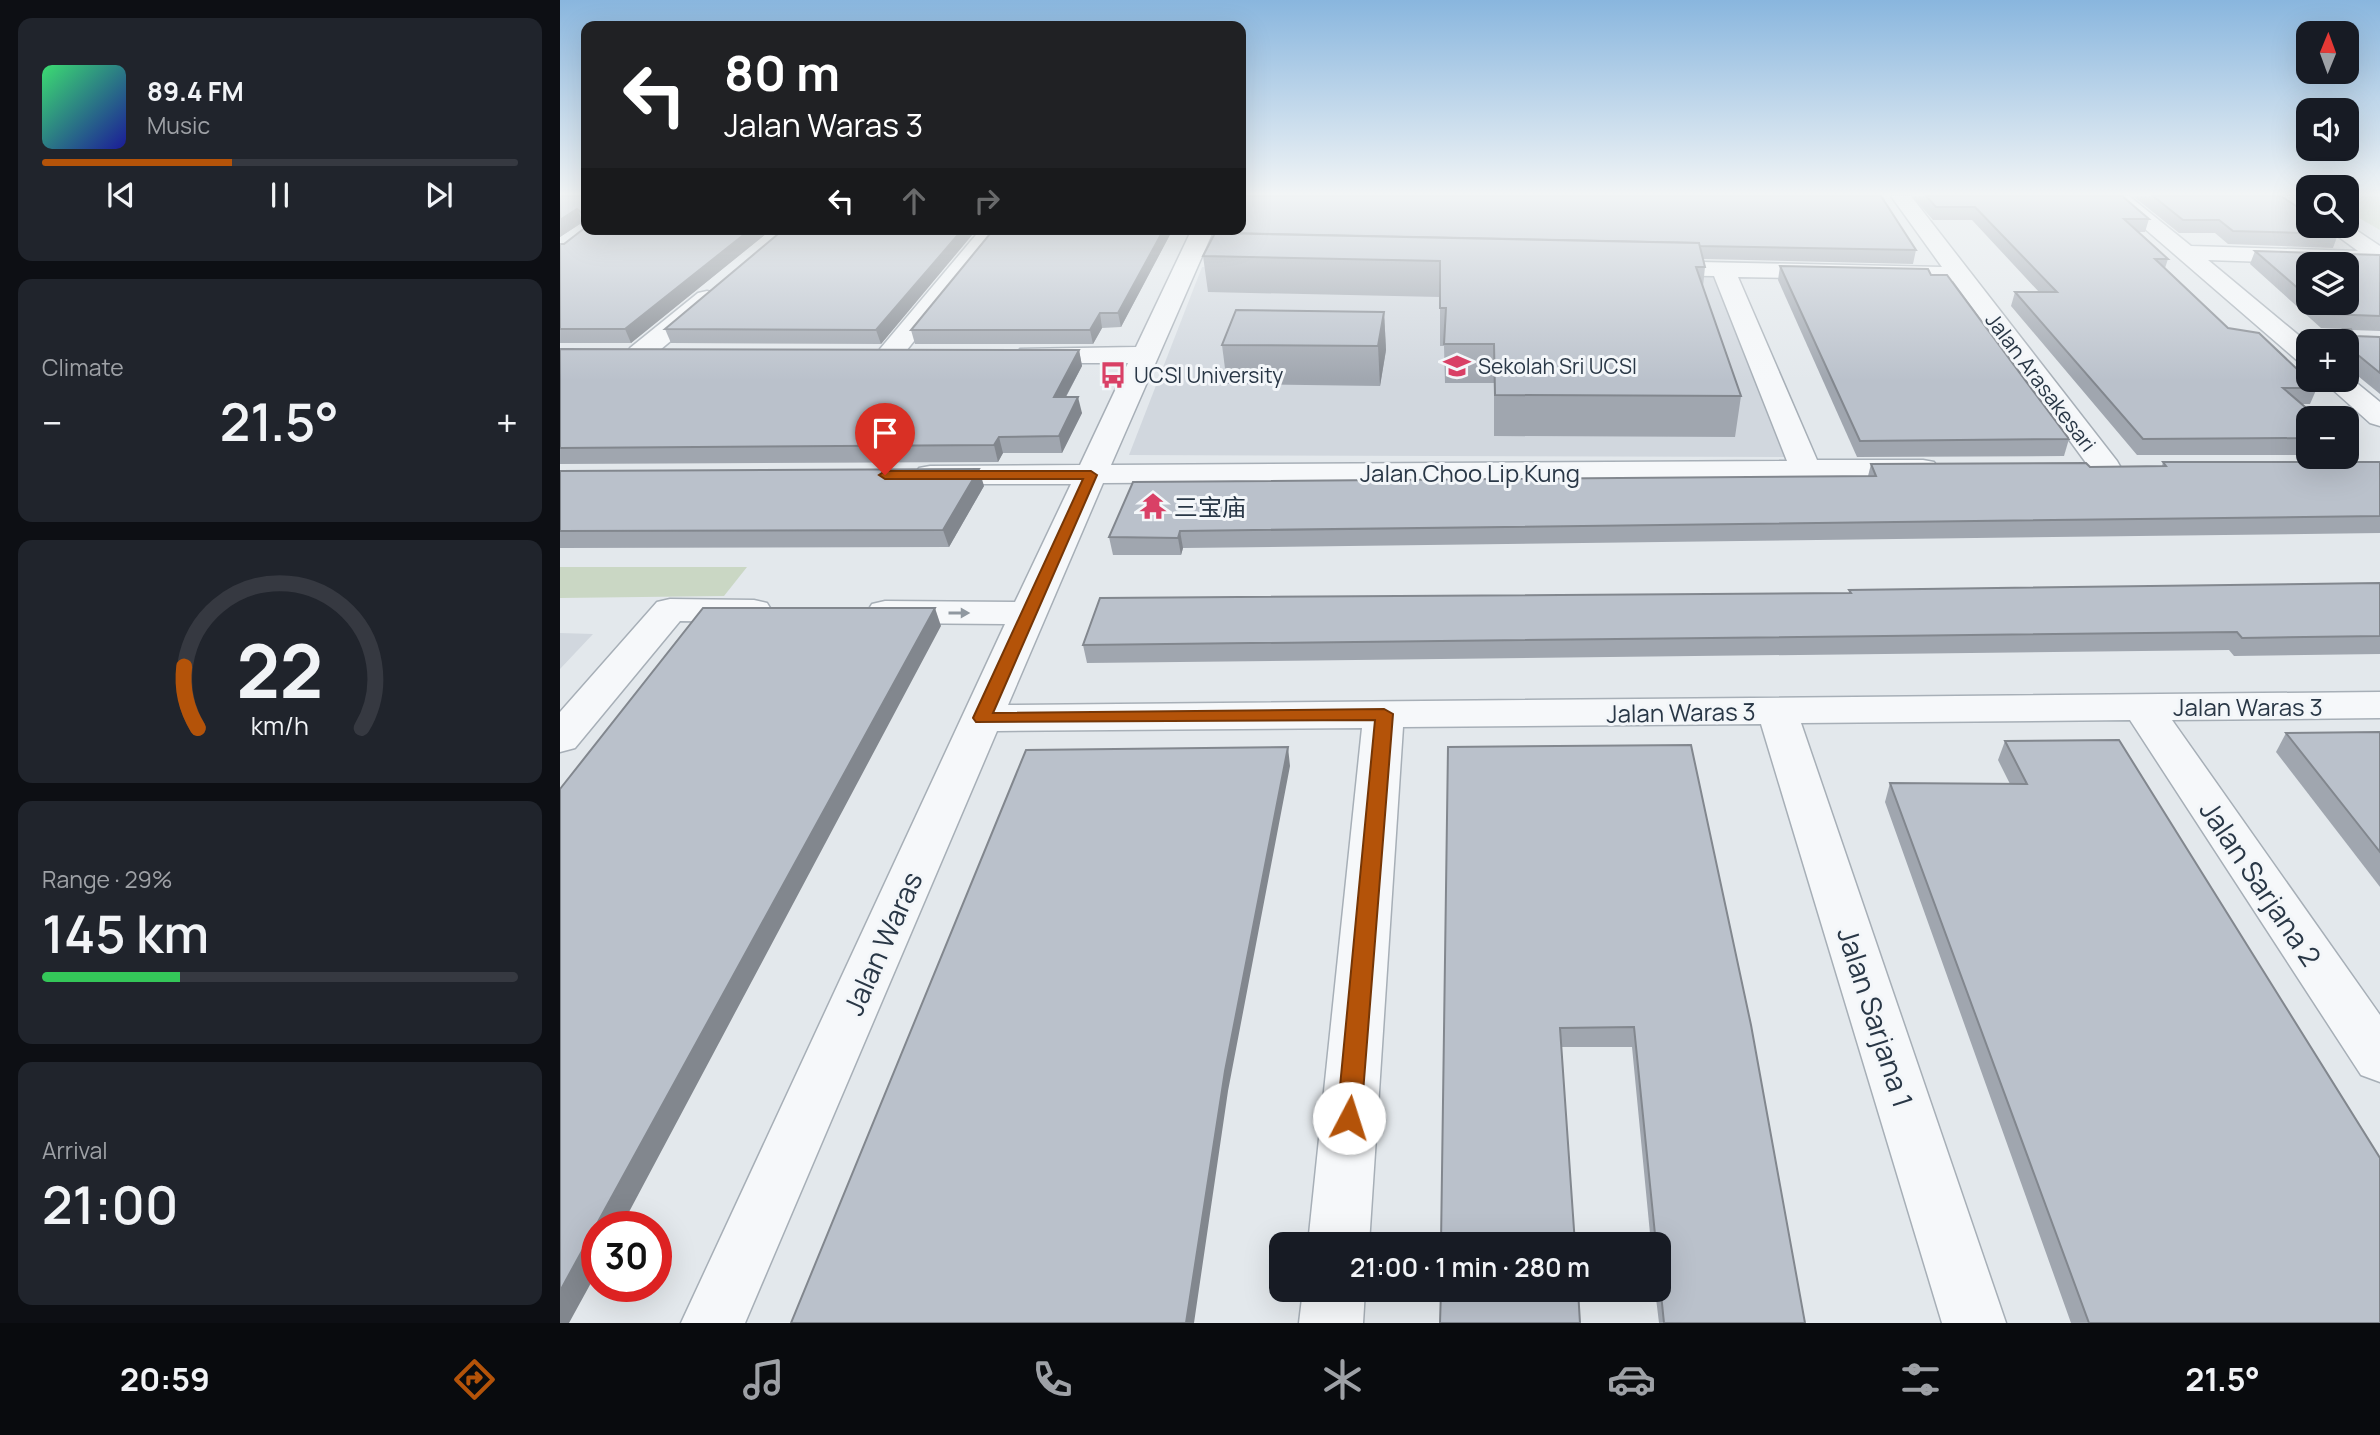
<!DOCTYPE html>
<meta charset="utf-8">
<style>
:root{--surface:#171b24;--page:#20242c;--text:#f1f3f6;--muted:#9ea1a6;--line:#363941;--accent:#b45309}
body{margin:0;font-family:Manrope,"Noto Sans SC",sans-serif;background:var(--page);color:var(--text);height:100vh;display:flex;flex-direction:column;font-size:26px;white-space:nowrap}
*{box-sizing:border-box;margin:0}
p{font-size:23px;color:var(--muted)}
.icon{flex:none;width:38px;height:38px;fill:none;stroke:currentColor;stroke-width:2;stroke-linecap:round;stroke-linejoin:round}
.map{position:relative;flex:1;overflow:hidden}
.details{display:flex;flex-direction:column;gap:18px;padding:18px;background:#0d0f14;width:560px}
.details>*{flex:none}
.hud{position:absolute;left:21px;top:21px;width:665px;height:214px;border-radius:14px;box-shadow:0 7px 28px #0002;background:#202124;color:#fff;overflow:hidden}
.needle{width:46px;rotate:1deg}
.fabs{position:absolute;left:1736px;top:21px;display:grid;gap:14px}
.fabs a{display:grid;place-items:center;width:63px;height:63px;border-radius:14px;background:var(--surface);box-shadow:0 7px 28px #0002;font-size:35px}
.speed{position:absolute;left:21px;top:1211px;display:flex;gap:14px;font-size:35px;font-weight:700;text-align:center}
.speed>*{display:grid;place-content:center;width:91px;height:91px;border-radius:50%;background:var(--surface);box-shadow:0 7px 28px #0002;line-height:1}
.speed .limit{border:10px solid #d22;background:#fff;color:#111}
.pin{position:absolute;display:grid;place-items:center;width:60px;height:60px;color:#fff;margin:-72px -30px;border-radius:50% 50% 50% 0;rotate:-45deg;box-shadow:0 0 7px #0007}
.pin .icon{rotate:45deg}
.me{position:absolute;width:77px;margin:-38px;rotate:5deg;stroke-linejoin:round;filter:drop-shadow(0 0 5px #0008)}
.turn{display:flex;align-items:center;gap:24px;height:147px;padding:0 28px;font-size:32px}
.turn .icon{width:91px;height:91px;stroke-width:2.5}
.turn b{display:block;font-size:49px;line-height:60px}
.lanes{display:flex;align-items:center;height:66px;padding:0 28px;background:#0003;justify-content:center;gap:35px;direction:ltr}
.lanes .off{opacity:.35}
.big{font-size:52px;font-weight:600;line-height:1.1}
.details .tile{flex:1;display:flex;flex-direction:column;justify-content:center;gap:10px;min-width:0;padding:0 24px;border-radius:14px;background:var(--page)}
.details .dial{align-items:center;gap:0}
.dial svg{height:182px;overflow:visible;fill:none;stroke:var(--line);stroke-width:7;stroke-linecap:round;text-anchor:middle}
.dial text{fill:var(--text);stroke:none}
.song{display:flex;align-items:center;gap:21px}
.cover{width:84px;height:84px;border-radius:10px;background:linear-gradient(135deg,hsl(140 70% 55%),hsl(240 70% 35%))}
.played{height:7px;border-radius:4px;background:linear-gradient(90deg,var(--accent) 40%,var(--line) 40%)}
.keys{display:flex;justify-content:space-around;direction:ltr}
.heat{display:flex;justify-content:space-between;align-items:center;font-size:38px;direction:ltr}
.charge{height:10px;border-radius:5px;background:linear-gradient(90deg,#34c759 29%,var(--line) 0)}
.trip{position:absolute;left:709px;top:1232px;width:402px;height:70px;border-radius:14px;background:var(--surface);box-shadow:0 7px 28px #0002;font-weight:600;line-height:70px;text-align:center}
.tabs{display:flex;height:112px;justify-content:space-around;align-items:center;background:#090b0e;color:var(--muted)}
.tabs .icon{width:49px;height:49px}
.tabs .current{color:var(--accent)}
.tabs b{font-size:32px;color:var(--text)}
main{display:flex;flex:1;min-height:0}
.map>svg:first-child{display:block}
</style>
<main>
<section class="details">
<div class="tile">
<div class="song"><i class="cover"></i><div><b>89.4 FM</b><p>Music</p></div></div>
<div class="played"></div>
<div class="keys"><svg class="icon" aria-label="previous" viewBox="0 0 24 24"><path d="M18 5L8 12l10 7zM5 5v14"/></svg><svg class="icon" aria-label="pause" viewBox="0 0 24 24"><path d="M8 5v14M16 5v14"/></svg><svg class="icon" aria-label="next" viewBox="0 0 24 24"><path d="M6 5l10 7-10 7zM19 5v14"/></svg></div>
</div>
<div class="tile"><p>Climate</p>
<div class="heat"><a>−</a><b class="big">21.5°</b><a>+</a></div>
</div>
<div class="tile dial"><svg viewBox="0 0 100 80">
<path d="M14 69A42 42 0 1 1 86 69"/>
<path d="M14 69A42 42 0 0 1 8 42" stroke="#b45309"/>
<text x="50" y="56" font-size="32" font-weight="700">22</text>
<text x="50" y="72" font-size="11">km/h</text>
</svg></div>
<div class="tile"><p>Range · 29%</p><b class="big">145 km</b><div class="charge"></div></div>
<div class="tile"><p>Arrival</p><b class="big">21:00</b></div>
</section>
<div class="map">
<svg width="1820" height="1323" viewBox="0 0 1820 1323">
<rect width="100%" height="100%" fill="#e3e8ec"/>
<g fill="#d1d7de">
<polygon points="642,267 1155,276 1225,457 569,455"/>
<polygon points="0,633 33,634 0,669"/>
</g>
<g fill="#cad7c4">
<polygon points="1787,196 1820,196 1820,230 1787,211"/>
<polygon points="0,567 187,567 164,596 0,598"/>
</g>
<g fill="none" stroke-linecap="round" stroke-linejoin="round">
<defs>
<g id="minor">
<polygon points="1331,196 1351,196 1557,461 1561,468 1557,475 1546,477 1535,475 1393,281 1178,277 1257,460 1363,460 1374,462 1379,469 1374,476 1363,478 543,483 448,705 1820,692 1820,718 1612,720 1820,1015 1820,1082 1801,1075 1570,720 1241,723 1446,1323 1382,1323 1201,724 843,727 809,1244 748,1244 802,728 437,731 185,1323 121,1323 445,624 325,623 312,620 307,612 312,604 325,601 455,602 511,484 370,484 359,482 354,475 359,468 370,466 520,465 568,363 469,363 460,361 456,355 460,349 576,347 632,229 654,229 551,465 1227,461 1154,276 1094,275 1086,273 1082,268 1086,263 1094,261 1382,267"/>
<polygon points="1547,196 1569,196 1631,246 1798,251 1764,226 1787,224 1820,246 1820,266 1648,260 1748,343 1748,364 1739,362"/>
<polygon points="1720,196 1743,196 1748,199 1748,214 1741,212"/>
<polygon points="421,229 444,229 338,361 320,361 316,355 320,349"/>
<polygon points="147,291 156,293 159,298 156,303 88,360 70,360 66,354 70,348 138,293"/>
<polygon points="1787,375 1820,402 1820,426 1810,423 1762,380 1787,380"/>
<polygon points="110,599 194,600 207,603 212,611 207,619 194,622 120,621 15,748 0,752 0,712 97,602"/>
<polygon points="743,1290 805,1290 803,1323 739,1323"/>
</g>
</defs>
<use href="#minor" stroke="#a7afb7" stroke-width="3"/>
<use href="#minor" fill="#f6f8fa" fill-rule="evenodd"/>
</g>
<g fill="#a0a6af" fill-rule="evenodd">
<polygon points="0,196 26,196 26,225 23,222 0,237"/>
<polygon points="1352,196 1562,196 1589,219 1585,232 1579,232 1608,259 1605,268 1668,328 1757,388 1750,404 1741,404 1748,418 1748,455 1577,455 1451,306 1455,292 1479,292 1412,220 1373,220"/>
<polygon points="1573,196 1721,196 1778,234 1773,248 1668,244 1655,233 1619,233"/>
<polygon points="26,229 212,229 71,343 0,343 0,244 4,244"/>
<polygon points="224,229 417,229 321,344 111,343 105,329"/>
<polygon points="613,229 561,327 542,328 533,344 355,344 351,330"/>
<polygon points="664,233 1356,250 1353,264 1143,259 1145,267 1143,287 1181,396 1175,437 934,436 934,383 885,383 884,346 880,346 880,297 648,292 643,256"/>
<path d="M1695,251l125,4v76l-29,-1 3,6 26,1v57l-33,-27v-26h-18l3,-7h10l2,-5 -23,-1 -71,-64zM1748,264l39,39h-39z"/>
<polygon points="1220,266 1371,275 1509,439 1504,456 1297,457 1218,280"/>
<polygon points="824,312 826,350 820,386 667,384 662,345"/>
<polygon points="0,349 519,350 522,366 506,397 522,413 502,453 443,453 438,462 0,464"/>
<polygon points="1603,462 1820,462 1820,533 623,548 621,555 553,555 549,537 1308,476 1311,464 1530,467 1602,466"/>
<polygon points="0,471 424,486 389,547 0,548"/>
<polygon points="1820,583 1820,654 1674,656 1669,650 527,663 523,645 1289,593 1289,590"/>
<polygon points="1820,732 1820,887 1716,752 1726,733"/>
<polygon points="1445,741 1820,1323 1511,1323 1325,802 1330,783 1450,784 1438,760"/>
<polygon points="1131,745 1245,1323 1099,1323 1095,1290 1099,1290 1099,1244 1091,1244 1072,1047 1001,1047 881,1244"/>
</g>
<g fill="#82878e">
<polygon points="17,209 23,222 0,237 0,220"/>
<polygon points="191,229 212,229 71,343 65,329"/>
<polygon points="403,229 417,229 321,344 316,330"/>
<polygon points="604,229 613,229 561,327 558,313"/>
<polygon points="824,312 826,350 820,386 818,346"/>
<polygon points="540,313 542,328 533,344 530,330"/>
<polygon points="519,350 522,366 497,413 494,397"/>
<polygon points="518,397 522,413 502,453 499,436"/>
<polygon points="439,437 443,453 438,462 434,445"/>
<polygon points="419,469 424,486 389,547 383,530"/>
<polygon points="620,531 623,548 621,555 618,538"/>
<polygon points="375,608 381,626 61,1227 37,1227 37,1272 9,1323 0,1323 0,1291"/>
<polygon points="728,747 730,766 668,1091 634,1323 626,1323 665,1071"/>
</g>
<g fill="#bac1cb" stroke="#82878e" stroke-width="2">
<polygon points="0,196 26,196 26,213 22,213 17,209 0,220"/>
<polygon points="686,196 1321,196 1356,250 1139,246 1139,243 664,233 667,229 681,229 681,205"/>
<polygon points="1366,196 1562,196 1589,219 1564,219 1608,259 1595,259 1668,328 1699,333 1757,388 1723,388 1758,418 1748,418 1748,438 1583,439 1455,292 1497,292 1415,207 1376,207"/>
<polygon points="1593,196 1721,196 1748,214 1748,226 1766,226 1778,234 1673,231 1659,220 1623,220"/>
<polygon points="26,227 26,229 191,229 65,329 0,329 0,244 4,244"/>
<polygon points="224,229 403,229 316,330 105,329"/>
<polygon points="434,229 604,229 558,313 540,313 530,330 351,330"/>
<polygon points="655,233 1139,243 1145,267 1136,267 1181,396 935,395 934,344 884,344 886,308 880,308 880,261 643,256"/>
<polygon points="1695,251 1820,255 1820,316 1767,314 1755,303 1787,303 1787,264 1748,264 1748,297"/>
<polygon points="1220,266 1368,269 1371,275 1387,275 1509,439 1300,441"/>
<polygon points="676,310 824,312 818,346 662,345"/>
<polygon points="1784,329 1791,329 1794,336 1820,337 1820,373 1787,346 1787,341 1781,341 1772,334 1791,334"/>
<polygon points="0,349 519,350 494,397 518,397 499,436 439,437 434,445 0,448"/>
<polygon points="1603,462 1820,462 1820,516 620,531 618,538 549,537 573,482 1316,476 1311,464 1526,463 1530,467 1606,466"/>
<polygon points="419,469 383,530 0,531 0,471"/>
<polygon points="1820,583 1820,636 1682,638 1677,632 523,645 540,598 1291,593 1289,590"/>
<polygon points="143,608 375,608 0,1291 0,789"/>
<polygon points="1820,732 1820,852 1726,733"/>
<polygon points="1559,740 1820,1158 1820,1323 1529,1323 1330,783 1467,784 1445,741"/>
<polygon points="1131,745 1191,1025 1245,1323 1104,1323 1099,1274 1099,1244 1096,1244 1074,1027 1000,1028 1015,1244 881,1244 888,747"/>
<polygon points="728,747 665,1071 626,1323 231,1323 466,750"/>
<polygon points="881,1290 1018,1290 1020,1323 880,1323"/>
</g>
<defs><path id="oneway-solid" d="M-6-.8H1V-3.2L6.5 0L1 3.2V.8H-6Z" transform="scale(1.75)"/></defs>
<use fill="#9098a0" href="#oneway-solid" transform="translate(399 613)"/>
<linearGradient id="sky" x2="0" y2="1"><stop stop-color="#89b6de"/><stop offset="0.51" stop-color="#f2f5f6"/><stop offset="1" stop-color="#f2f5f6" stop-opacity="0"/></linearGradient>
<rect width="1820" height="381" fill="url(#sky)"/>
<polygon fill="#b45309" stroke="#753606" stroke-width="2" points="531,471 537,475 433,713 824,709 833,714 801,1118 797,1125 789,1128 781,1125 777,1118 815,720 416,722 413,718 523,479 325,479 319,475 325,471"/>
<defs>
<symbol id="school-bare" viewBox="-9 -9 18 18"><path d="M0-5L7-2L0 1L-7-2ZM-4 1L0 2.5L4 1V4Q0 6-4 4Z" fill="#d94066" stroke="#f3f6f9" stroke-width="2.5" paint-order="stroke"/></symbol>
<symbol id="bus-bare" viewBox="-9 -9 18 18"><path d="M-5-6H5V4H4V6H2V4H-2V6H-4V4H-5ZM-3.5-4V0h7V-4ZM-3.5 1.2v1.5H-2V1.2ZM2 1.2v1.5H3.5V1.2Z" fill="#d94066" stroke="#f3f6f9" stroke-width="2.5" paint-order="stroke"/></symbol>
<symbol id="temple-bare" viewBox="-9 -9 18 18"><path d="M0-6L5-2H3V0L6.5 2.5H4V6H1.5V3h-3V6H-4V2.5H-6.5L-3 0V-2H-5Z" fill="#d94066" stroke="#f3f6f9" stroke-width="2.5" paint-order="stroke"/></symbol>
</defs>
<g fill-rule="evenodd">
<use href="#school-bare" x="878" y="347" width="38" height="38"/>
<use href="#bus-bare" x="534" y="356" width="38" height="38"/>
<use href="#temple-bare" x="574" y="487" width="38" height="38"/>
</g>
<g text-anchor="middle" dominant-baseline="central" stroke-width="6" stroke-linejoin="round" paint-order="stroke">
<g font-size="21" fill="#293746" stroke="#f3f6f9" text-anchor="start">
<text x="918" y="366">Sekolah Sri UCSI</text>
<text x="574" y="375">UCSI University</text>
</g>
<g font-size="21" fill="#293746" stroke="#f3f6f9">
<text transform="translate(1481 382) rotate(53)">Jalan Arasakesari</text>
</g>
<g font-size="24" fill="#293746" stroke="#f3f6f9">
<text x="910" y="472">Jalan Choo Lip Kung</text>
<text x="1688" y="706">Jalan Waras 3</text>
<text transform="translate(1121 712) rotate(-1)">Jalan Waras 3</text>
</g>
<g font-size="24" fill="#293746" stroke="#f3f6f9" text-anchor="start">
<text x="614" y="506">三宝庙</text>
</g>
<g font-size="28" fill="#293746" stroke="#f3f6f9">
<text transform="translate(1701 883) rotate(56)">Jalan Sarjana 2</text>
<text transform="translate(322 943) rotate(-66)">Jalan Waras</text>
<text transform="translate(1316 1017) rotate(72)">Jalan Sarjana 1</text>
</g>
</g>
</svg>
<div class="fabs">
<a><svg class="needle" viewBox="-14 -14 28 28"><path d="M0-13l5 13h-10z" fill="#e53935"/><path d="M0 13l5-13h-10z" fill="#9ea1a6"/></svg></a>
<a><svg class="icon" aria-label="sound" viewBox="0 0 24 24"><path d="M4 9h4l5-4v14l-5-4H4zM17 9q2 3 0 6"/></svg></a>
<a><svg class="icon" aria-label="search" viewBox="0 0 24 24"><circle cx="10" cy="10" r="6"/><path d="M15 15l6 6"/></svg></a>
<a><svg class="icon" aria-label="layers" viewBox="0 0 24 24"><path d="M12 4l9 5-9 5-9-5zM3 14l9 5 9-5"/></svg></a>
<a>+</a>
<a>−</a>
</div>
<div class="speed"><div class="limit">30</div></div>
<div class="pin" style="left:325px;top:475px;background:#d93025"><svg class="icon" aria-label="arrive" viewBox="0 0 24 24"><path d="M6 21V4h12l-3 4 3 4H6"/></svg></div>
<svg class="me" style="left:789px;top:1118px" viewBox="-20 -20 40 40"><circle r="19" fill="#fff"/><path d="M0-13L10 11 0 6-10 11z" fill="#b45309"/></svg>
<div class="trip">21:00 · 1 min · 280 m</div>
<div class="hud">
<div class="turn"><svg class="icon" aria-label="left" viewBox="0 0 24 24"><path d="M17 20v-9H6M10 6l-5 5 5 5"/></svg><div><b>80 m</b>Jalan Waras 3</div></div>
<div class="lanes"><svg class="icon" aria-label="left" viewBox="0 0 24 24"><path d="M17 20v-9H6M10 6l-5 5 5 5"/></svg><svg class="icon off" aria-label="ahead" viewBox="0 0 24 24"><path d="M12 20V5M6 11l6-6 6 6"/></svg><svg class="icon off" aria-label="right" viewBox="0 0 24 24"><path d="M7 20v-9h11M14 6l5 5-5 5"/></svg></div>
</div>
</div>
</main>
<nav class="tabs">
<b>20:59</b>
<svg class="icon current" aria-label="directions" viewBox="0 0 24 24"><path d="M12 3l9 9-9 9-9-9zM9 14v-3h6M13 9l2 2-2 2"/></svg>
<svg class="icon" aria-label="music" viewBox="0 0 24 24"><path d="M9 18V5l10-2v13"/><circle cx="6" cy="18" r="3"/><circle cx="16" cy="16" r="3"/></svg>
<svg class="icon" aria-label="phone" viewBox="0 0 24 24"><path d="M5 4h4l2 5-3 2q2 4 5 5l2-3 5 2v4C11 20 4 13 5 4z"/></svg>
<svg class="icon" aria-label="climate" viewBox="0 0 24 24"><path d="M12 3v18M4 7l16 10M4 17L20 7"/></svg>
<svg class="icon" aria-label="car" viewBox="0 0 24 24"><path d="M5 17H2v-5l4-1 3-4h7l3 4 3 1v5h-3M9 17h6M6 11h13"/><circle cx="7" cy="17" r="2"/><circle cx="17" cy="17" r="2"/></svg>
<svg class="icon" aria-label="filters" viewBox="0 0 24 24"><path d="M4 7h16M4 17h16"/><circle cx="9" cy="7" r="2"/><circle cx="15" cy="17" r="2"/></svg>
<b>21.5°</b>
</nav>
